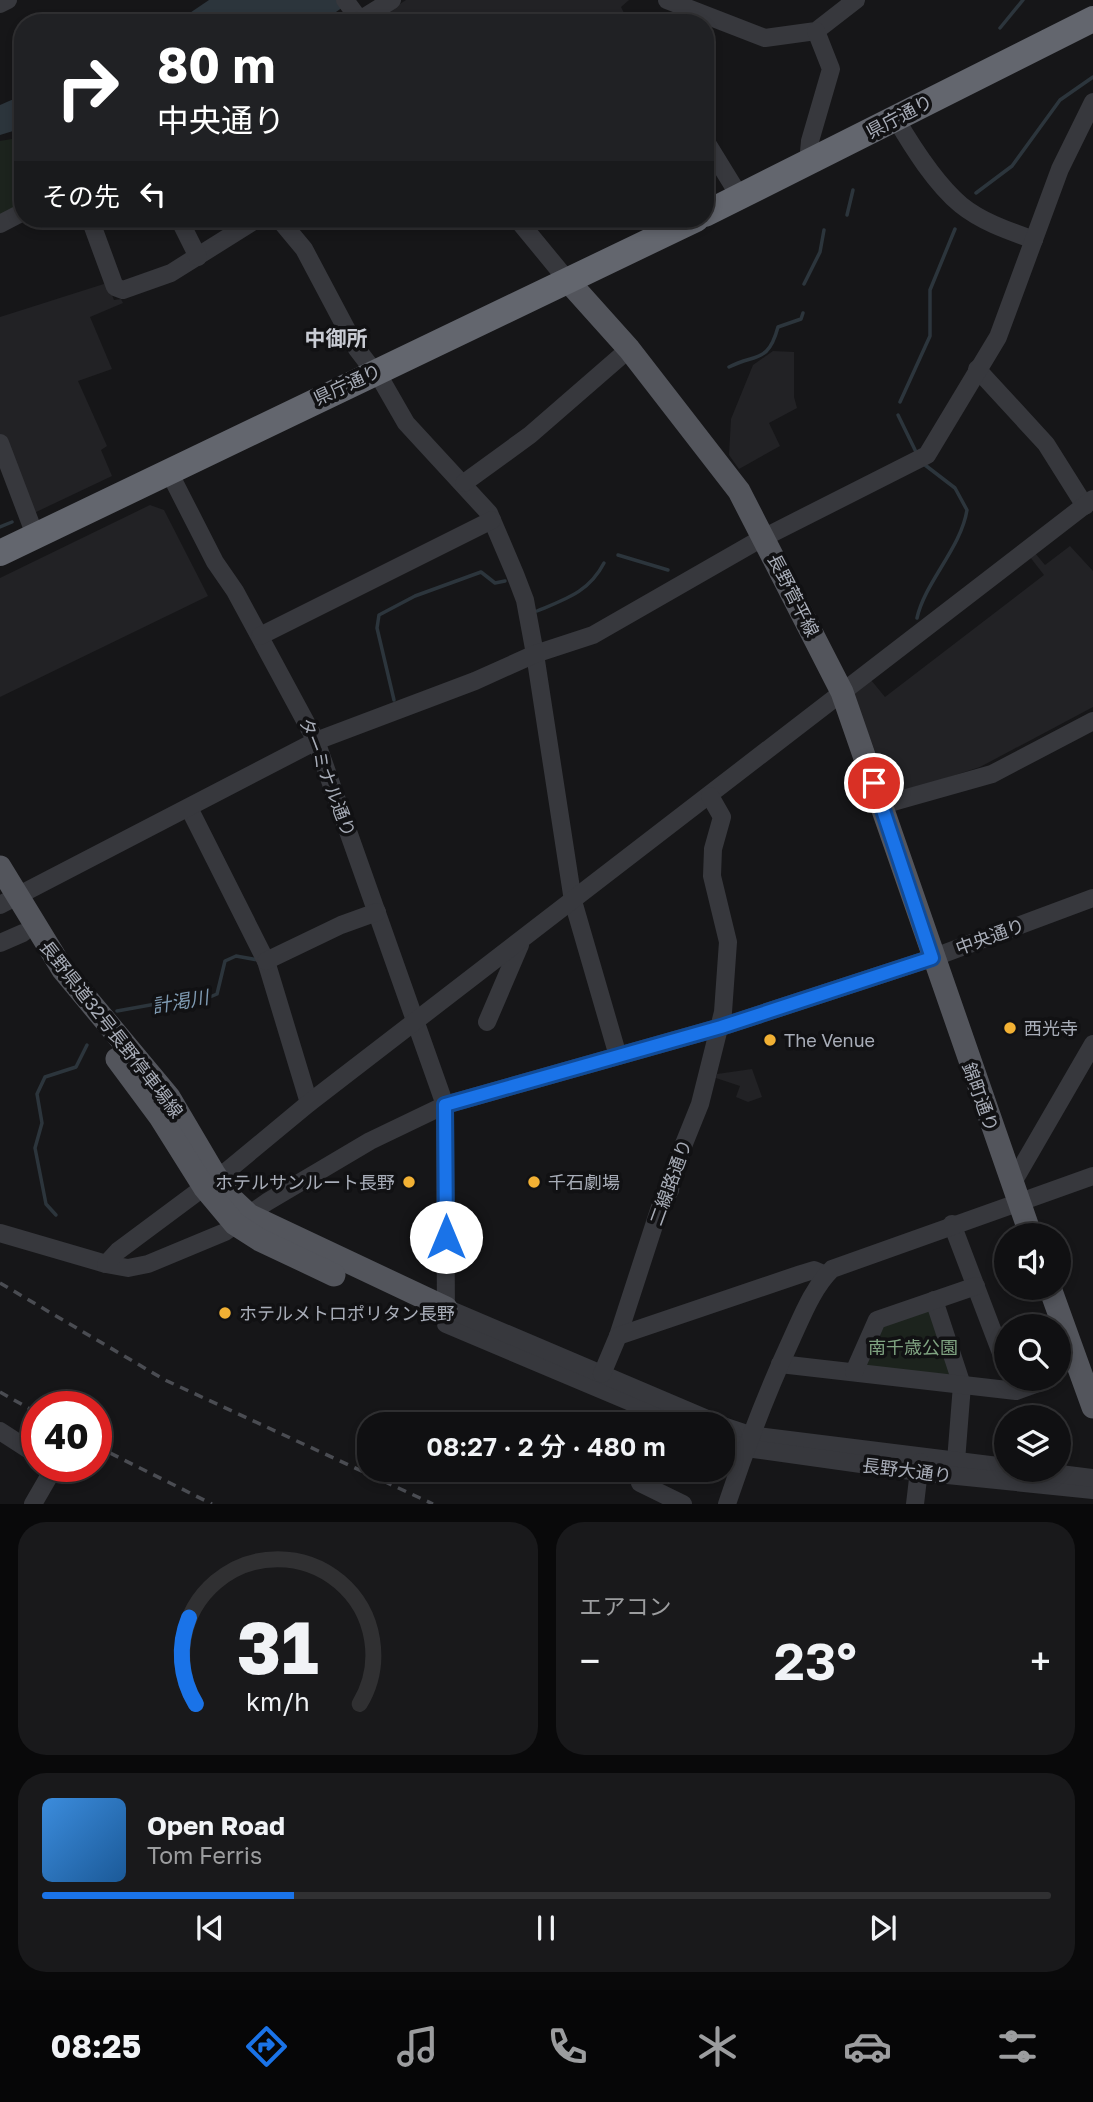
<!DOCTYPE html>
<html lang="ja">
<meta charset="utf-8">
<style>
:root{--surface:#101012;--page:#19191b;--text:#f1f3f6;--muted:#9c9d9f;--line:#303032;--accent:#1a73e8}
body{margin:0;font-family:"Golos Text","Noto Sans JP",sans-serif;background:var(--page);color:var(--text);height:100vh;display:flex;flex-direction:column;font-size:26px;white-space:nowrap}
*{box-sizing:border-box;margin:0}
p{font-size:23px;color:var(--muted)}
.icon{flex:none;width:38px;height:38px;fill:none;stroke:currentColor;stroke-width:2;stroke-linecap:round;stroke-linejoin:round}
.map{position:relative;height:1504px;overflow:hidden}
.side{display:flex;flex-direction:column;gap:18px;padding:18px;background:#09090a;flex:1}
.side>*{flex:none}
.hud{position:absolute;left:14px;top:14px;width:700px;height:214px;border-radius:28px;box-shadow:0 4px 10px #0003,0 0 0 2px var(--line);background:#202124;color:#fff;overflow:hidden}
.fabs{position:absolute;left:994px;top:1223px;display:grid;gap:14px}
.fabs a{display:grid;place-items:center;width:77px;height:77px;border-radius:50%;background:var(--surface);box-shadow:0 4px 10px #0003,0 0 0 2px var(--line);font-size:35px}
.speed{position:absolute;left:21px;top:1391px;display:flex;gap:14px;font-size:35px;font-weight:700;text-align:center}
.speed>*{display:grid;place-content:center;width:91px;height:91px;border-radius:50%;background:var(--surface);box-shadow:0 4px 10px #0003,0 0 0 2px var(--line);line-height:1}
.speed .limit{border:10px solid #d22;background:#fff;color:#111}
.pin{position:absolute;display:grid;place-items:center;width:60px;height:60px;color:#fff;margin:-30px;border:4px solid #fff;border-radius:50%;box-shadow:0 2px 7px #0007}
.me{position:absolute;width:77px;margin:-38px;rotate:0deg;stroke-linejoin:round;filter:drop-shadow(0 0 5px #0008)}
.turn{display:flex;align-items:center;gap:24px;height:147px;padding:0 28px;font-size:32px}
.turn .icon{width:91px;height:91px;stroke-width:2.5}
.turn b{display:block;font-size:49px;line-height:60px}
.then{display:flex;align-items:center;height:66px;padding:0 28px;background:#0003;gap:14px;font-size:26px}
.big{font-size:52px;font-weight:600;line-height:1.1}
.side .tile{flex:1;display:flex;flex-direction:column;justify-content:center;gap:10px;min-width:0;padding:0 24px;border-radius:28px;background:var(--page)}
.side .dial{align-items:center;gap:0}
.dial svg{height:182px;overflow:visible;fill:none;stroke:var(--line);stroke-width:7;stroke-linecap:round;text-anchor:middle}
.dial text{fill:var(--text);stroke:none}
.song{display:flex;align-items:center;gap:21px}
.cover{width:84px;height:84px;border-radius:10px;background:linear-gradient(135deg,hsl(210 70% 55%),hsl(210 70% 35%))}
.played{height:7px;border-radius:4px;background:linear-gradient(90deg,var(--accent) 25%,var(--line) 25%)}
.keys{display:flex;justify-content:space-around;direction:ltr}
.heat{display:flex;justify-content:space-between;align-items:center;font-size:38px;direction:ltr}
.side .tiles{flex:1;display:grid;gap:18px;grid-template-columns:1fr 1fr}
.tile:last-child{grid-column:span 2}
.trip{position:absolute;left:357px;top:1412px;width:378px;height:70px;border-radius:28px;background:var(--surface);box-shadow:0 4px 10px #0003,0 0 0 2px var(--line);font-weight:600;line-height:70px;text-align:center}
.tabs{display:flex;height:112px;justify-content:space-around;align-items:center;background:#060607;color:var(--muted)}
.tabs .icon{width:49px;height:49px}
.tabs .on{color:var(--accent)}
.tabs b{font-size:32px;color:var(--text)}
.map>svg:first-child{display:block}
</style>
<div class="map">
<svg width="1093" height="1504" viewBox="0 0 1093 1504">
<rect width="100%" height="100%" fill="#161618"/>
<g fill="#222225">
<polygon points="406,0 629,0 621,7 629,23 379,23 380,17"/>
<polygon points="107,283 114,300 121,299 123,303 90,317 112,369 78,381 107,446 101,450 112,476 34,513 0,436 0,317"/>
<polygon points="773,351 794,352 794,397 797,408 769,423 780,446 739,469 729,455 731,419 753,365"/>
<polygon points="150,505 164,510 208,596 0,697 0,578"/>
<polygon points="1070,546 1093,571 1093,707 980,767 897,794 890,791 853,693 871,680 885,697 1044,575 1030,557 1035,553 1045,565"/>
<polygon points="752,1069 762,1097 748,1102 736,1097 740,1086 716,1078 717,1074"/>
</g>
<g fill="#1c231d">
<polygon points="23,137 23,204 0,217 0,141"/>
<polygon points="930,1309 956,1376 863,1370 879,1328"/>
</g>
<g fill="#2c353c">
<polygon points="209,0 353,0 336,12 310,23 175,23"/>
<polygon points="23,95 23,128 0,135 0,105"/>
</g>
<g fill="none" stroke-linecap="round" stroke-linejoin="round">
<g stroke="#2c353c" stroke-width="3.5">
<polyline points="1000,28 1023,0"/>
<polyline points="976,193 1012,166 1060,100 1093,77"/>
<polyline points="847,215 853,190"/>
<polyline points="804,284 820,252 824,230"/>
<path d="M729,367c27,-14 39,-3 49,-40l23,-8 2,-6"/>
<polyline points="900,402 930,336 930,290 955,229"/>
<polyline points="898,415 917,454"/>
<polyline points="0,527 12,522"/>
<polyline points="618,555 668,570"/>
<path d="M537,611c29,-12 52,-19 67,-48"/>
<path d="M917,618c8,-36 44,-70 50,-108l-12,-22 -30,-23"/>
<polyline points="394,700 377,628 379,615 415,596 481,572 495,583 505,581"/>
<polyline points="117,1011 189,998 203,1000 217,994 225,961 236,956 258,960"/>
<polyline points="56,1215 46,1204 35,1148 42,1123 37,1094 45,1077 76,1067 87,1045"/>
</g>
<g stroke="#37383d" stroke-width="18">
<polyline points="345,0 362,23"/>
<polyline points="667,0 765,38 816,31 856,0"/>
<polyline points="0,4 8,0"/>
<polyline points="355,23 392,0"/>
<path d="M896,119c17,29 39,64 65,86 21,17 48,26 73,35"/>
<polyline points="705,140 740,197"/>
<polyline points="808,163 810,141 831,69 816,31"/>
<polyline points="90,219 115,287 123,290 171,273 257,219"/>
<polyline points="179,219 198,257"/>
<polyline points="279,219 304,249 357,349 383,383 406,423 489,513 515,574 525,600 535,654 573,901 618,1056"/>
<polyline points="517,219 568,281"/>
<polyline points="0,224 23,212"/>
<polyline points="977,369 1046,444 1085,506"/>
<polyline points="0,443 35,535"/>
<polyline points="168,470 215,562 235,591 316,741 445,1105 446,1324 683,1424"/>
<polyline points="464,483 530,435 629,349"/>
<polyline points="260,636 492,520"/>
<polyline points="882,805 992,774 1093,721"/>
<polyline points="189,808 266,961 309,1103"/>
<polyline points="0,905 316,741 475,681 535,654 593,635 757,541 927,455 998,337 1060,169 1093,102"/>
<polyline points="0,943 23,933"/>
<polyline points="266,961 341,925 377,912"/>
<polyline points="487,1022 520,945"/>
<polyline points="215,1175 227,1171 309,1103 1093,499"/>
<polyline points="1012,1184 1093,1044"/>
<polyline points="952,1224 1006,1366"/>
<polyline points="0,1233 106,1264 128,1268 148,1264 225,1232 267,1202 370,1141 445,1105 721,1027 932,958 1093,898"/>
<polyline points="106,1264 118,1251 204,1187"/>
<polyline points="934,1300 962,1385 956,1461"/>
<polyline points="446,1308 719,1424"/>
<polyline points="618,1336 660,1207 670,1190 673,1171 700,1104 723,1012 728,942 712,876 713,849 722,817 710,796"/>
<polyline points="780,1364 1016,1391 1049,1379"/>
<polyline points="854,1372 877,1320 976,1286"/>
<polyline points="602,1374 618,1336 801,1274 814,1270 826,1275"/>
<polyline points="723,1426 750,1435 1006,1467"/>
<polyline points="0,1431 37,1455"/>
<polyline points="723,1441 746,1448 918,1472 1093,1490"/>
<polyline points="646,1470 640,1483 683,1504"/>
<polyline points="1028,1470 1093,1478"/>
<polyline points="33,1504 55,1466"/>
<path d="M727,1504c19,-57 40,-112 65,-166 11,-24 21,-50 40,-69l261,-93"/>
<polyline points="915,1504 920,1462"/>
</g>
<g stroke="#53555c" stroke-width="23">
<polyline points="568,281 629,349 739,491 842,692 1031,1236"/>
<polyline points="0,867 63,970 169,1097 215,1175 233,1200 249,1215 446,1308"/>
<polyline points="117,1059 160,1117 204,1187 235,1224 260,1240 334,1275"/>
<polyline points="1050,1288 1093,1407"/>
</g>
<g stroke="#63666e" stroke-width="26">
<polyline points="705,214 1093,19"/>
<polyline points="0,553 696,219"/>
</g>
<g stroke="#4a4c52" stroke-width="3.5" stroke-dasharray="9 7" stroke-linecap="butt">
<polyline points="0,1283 165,1380 433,1504"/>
<polyline points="0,1392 37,1413"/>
<polyline points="96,1446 212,1504"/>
</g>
</g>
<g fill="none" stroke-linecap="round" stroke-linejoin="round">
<defs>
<polyline id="route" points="446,1237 445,1105 721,1027 932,958 874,783"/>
</defs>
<use href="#route" stroke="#114b97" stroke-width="18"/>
<use href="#route" stroke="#1a73e8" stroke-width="12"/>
</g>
<g fill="#f2b134" stroke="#111113" stroke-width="2.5">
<circle cx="1010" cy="1028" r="7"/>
<circle cx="770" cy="1040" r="7"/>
<circle cx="409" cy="1182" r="7"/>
<circle cx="534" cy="1182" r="7"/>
<circle cx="225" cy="1313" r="7"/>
</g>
<g text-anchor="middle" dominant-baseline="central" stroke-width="7" stroke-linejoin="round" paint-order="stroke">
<g font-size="18" fill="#a8adb8" stroke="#111113">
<text transform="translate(899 116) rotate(-28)">県庁通り</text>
<text transform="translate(347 384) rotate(-25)">県庁通り</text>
<text transform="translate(794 595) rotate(63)">長野菅平線</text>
<text transform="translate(328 777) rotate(69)">ターミナル通り</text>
<text transform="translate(990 936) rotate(-20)">中央通り</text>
<text transform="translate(112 1029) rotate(52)">長野県道32号長野停車場線</text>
<text transform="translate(981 1097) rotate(70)">錦町通り</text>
<text transform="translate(670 1182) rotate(-70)">二線路通り</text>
<text transform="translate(907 1470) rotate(7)">長野大通り</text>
</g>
<g font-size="18" fill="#a8adb8" stroke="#111113" text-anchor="start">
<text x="1024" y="1028">西光寺</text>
<text x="784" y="1040">The Venue</text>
<text x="395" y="1182" text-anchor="end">ホテルサンルート長野</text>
<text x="548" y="1182">千石劇場</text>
<text x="239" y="1313">ホテルメトロポリタン長野</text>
</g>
<g font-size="18" fill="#7fa381" stroke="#111113">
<text x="913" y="1347">南千歳公園</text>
</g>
<g font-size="19" font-style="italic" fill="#7f9bb3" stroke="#111113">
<text transform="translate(180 1001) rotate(-10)">計渇川</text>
</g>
<g font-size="21" font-weight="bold" fill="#c9ccd4" stroke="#111113">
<text x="336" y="338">中御所</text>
</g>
</g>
</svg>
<div class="fabs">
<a><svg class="icon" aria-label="sound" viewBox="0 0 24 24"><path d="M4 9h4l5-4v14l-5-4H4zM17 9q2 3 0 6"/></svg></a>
<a><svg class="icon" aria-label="search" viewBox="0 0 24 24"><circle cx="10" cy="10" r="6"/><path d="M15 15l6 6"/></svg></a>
<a><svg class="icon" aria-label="layers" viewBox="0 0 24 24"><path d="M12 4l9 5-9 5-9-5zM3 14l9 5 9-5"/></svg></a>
</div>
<div class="speed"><div class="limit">40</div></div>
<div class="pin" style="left:874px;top:783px;background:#d93025"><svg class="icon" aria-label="arrive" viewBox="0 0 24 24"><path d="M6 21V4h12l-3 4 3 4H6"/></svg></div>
<svg class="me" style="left:446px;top:1237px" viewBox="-20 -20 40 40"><circle r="19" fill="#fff"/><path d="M0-13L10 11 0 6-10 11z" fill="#1a73e8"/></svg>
<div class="trip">08:27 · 2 分 · 480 m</div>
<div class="hud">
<div class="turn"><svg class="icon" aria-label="right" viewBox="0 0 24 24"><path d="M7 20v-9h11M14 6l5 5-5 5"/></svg><div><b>80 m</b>中央通り</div></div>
<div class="then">その先<svg class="icon" aria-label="left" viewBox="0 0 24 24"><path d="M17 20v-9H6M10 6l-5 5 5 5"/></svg></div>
</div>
</div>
<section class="side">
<div class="tiles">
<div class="tile dial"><svg viewBox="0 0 100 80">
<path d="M14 69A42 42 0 1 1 86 69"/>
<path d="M14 69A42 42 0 0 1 11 31" stroke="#1a73e8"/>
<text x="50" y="56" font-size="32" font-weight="700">31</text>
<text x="50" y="72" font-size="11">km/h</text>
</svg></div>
<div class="tile"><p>エアコン</p>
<div class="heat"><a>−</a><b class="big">23°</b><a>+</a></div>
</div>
<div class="tile">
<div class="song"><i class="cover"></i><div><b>Open Road</b><p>Tom Ferris</p></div></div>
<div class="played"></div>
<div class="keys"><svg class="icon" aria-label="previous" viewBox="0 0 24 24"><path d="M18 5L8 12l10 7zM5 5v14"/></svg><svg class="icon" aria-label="pause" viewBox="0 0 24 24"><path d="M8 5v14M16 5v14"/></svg><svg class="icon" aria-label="next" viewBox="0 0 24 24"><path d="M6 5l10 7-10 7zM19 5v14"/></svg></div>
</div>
</div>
</section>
<nav class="tabs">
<b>08:25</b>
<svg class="icon on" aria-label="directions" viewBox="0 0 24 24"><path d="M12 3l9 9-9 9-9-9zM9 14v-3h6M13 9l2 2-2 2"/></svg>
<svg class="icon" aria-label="music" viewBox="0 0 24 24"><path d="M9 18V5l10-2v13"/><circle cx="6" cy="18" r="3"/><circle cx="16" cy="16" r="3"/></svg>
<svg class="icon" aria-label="phone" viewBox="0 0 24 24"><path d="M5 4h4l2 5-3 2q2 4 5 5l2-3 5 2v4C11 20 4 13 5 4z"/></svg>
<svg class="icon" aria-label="climate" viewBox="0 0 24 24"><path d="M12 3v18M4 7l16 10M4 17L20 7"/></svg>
<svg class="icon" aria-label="car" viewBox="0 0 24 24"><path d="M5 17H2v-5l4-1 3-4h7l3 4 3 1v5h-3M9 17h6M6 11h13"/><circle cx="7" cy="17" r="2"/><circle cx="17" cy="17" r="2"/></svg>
<svg class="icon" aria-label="filters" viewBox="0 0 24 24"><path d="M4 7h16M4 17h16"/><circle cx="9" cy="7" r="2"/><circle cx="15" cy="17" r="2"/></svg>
</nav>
